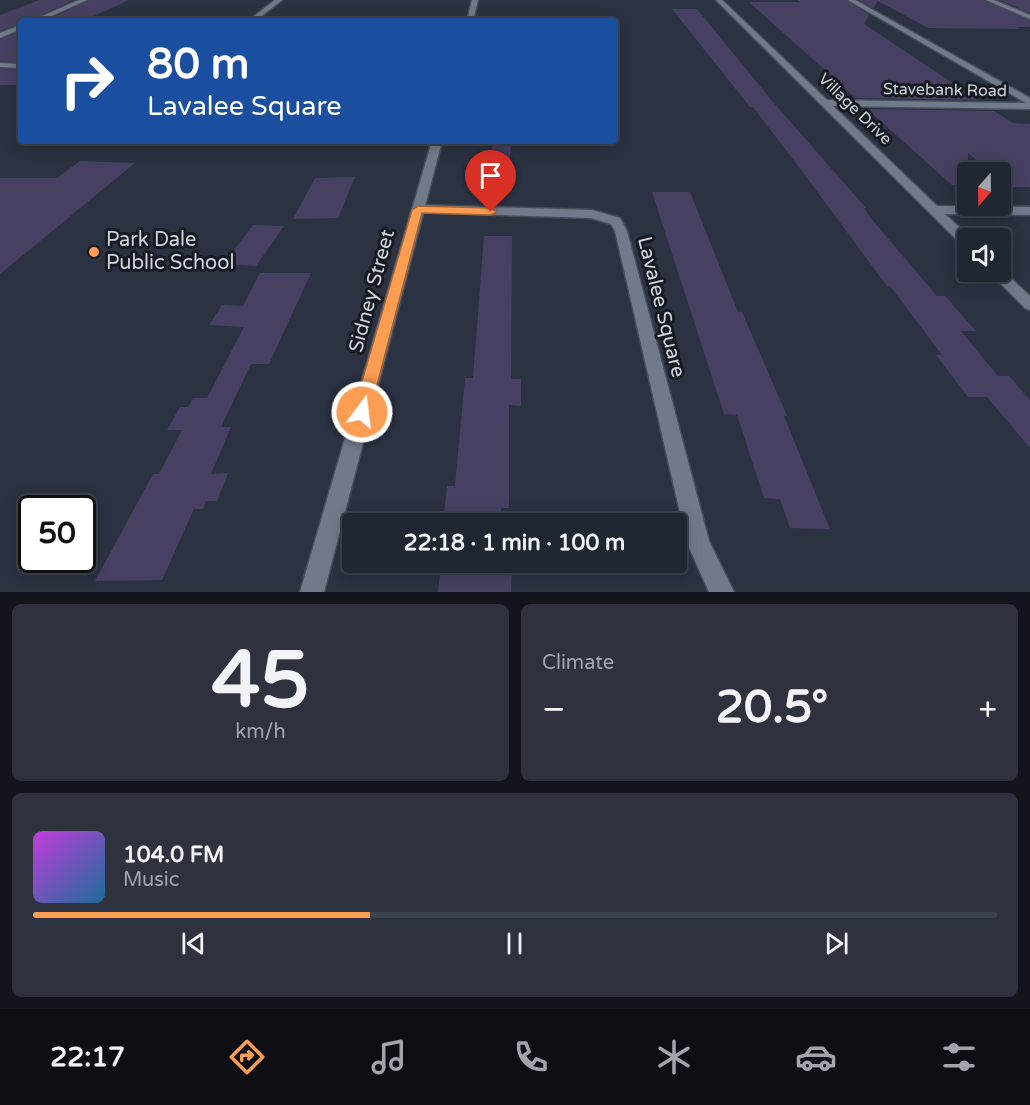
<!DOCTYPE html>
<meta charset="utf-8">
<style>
:root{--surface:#202632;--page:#2d323e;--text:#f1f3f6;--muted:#a2a5ac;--line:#3d434d;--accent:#fc9d54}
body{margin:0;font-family:"Varela Round",sans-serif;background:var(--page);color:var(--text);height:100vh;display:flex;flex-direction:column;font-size:22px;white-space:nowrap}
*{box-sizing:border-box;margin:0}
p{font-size:20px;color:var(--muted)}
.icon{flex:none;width:33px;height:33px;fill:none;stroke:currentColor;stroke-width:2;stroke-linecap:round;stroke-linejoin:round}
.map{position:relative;height:592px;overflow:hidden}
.details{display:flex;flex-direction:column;gap:12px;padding:12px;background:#12151c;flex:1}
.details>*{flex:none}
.top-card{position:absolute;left:18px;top:18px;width:600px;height:126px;border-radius:6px;box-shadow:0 3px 15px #0003,0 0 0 2px var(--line);background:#1a4fa0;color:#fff;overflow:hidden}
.needle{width:39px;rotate:200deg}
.fabs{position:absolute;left:957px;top:162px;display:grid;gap:12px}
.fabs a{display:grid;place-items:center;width:54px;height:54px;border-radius:6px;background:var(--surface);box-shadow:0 3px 15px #0003,0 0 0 2px var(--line);font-size:30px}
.speed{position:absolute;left:18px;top:495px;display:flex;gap:12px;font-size:30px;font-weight:700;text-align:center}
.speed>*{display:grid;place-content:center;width:78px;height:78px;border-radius:50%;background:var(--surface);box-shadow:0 3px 15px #0003,0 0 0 2px var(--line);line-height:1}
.speed .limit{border:3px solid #111;border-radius:9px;background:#fff;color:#111}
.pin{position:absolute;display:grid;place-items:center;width:51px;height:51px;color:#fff;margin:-62px -26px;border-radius:50% 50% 50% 0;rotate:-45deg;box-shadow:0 0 6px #0007}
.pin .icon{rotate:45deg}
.me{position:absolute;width:66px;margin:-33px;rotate:15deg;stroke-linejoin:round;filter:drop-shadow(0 0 4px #0008)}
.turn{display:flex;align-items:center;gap:21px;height:126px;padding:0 30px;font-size:27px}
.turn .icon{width:78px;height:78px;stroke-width:2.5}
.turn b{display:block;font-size:42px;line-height:51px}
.big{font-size:45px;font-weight:800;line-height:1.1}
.details .card{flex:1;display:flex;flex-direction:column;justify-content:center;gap:9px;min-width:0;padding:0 21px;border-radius:9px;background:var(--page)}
.details .dial{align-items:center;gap:0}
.dial b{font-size:78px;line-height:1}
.song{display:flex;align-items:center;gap:18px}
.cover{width:72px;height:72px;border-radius:9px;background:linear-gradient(135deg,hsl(290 70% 55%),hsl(200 70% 35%))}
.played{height:6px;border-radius:3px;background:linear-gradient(90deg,var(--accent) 35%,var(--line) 35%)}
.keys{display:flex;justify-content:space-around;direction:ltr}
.heat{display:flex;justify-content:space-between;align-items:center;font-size:33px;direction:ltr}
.details .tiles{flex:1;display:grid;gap:12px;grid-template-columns:1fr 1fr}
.card:last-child{grid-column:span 2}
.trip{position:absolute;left:342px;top:513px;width:345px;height:60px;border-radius:6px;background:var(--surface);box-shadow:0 3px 15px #0003,0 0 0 2px var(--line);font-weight:800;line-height:60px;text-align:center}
.tab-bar{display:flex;height:96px;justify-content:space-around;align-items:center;background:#0d0f14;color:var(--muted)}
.tab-bar .icon{width:42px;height:42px}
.tab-bar .on{color:var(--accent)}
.tab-bar b{font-size:27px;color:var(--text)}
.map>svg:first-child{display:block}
</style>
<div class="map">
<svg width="1030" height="592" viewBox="0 0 1030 592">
<rect width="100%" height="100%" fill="#2b3242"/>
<g fill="#484062">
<polygon points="39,0 73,0 29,21 21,21 21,23 0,31 0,15"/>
<polygon points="89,0 129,0 83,21 46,21"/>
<polygon points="797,0 846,0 869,15 864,24 978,100 856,98 749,2 800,2"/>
<polygon points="860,0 984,0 1030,21 1030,27 1017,27 1021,29 928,28 878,1 873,8"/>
<polygon points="1000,0 1030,0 1030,13"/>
<polygon points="672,9 697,9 773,102 866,208 864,208 869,216 937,296 945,296 976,331 961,331 998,376 1009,376 1030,400 1030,448 987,397 968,397 936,355 942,355 890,286 887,286 804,174 753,107 750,107"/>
<polygon points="21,31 21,62 0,61 0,40"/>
<polygon points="0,69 21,70 21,85 0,85"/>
<polygon points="867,109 994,111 1013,123 1030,124 1030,187 1009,187 1000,180 1000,172 991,172 968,153 968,185 952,185"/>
<polygon points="492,146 511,146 508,182 478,182 483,150 491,150"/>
<polygon points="80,161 135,163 0,274 0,178 57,178"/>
<polygon points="355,177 338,218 293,219 315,178"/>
<polygon points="652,192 690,192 738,312 742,312 787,416 784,416 830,529 790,528 780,499 764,498 737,415 724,414"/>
<polygon points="253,225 284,226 256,266 223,264"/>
<polygon points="484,236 512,236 511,379 521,379 521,406 509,405 509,508 501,508 501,524 443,524 447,486 455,486 465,378 473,378"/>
<polygon points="260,273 311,273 269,364 251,364 221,427 231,427 211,474 228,473 217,501 206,501 203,509 194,509 162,580 95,581 153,474 159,474 182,430 167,430 180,407 188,407 193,398 207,398 244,327 209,325 222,305 243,306"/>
<polygon points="441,566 512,567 511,592 438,592"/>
</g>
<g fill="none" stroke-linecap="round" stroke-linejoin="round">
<defs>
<g id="minor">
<polygon points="79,0 87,0 40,21 31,21"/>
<polygon points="275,0 282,0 255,21 248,21"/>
<polygon points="716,0 722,0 827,100 1026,103 848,0 855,0 1030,98 1030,109 833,106 937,206 1030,207 1030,215 945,214 971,238 968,238 968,247 963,246"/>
<polygon points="986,0 994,0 1030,15 1030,19"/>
<polygon points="21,25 21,29 0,38 0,33"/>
<polygon points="0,63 21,64 21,68 0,67"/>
<polygon points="418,205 592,210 620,218 627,231 709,541 734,592 709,592 687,543 615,231 611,224 591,218 414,212 412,209"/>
<polygon points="1001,269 1030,296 1030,310 1025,308 989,272 1000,272"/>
</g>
<g id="secondary">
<polygon points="472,0 478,0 473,21 467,21"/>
<polygon points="432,141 442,141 324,592 300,592"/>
</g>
</defs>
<use href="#minor" stroke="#474e5a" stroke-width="3"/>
<use href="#secondary" stroke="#474e5a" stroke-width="3"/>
<use href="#minor" fill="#717a8b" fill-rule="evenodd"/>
<use href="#secondary" fill="#717a8b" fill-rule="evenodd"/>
</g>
<polygon fill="#fc9d54" stroke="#a46637" stroke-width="1.5" points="418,206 491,208 497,212 491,215 422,213 370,412 368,417 362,419 356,417 353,412 412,210"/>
<circle fill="#fc9d54" stroke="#171a21" stroke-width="2" cx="94" cy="252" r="6"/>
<g text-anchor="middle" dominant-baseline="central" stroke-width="6" stroke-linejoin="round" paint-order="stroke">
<g font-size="16" fill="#ced3dc" stroke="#171a21">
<text transform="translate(945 90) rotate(1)">Stavebank Road</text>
<text transform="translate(855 109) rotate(44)">Village Drive</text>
</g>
<g font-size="20" fill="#ced3dc" stroke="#171a21" text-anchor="start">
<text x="106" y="240">Park Dale<tspan x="106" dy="23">Public School</tspan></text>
</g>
<g font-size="20" fill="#ced3dc" stroke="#171a21">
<text transform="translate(372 291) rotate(-75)">Sidney Street</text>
<text transform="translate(661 307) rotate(76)">Lavalee Square</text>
</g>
</g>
</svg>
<div class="fabs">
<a><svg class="needle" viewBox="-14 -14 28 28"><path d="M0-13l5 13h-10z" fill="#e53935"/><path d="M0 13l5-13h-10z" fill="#a2a5ac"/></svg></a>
<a><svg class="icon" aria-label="sound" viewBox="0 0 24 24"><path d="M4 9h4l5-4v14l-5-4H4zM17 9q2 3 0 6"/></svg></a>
</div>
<div class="speed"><div class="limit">50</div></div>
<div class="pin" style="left:491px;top:212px;background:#d93025"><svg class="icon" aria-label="arrive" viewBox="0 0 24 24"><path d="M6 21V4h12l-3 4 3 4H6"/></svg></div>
<svg class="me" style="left:362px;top:412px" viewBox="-20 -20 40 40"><circle r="17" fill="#fc9d54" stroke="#fff" stroke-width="3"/><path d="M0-11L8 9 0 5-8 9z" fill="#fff"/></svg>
<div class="trip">22:18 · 1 min · 100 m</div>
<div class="top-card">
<div class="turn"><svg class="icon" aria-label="right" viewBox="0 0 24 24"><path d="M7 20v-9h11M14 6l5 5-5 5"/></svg><div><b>80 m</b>Lavalee Square</div></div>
</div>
</div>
<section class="details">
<div class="tiles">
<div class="card dial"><b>45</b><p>km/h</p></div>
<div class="card"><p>Climate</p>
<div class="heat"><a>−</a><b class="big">20.5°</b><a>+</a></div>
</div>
<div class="card">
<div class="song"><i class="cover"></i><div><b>104.0 FM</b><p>Music</p></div></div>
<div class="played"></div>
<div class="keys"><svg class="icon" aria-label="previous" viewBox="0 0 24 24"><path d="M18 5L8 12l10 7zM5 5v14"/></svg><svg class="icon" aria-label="pause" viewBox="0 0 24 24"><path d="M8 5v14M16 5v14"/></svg><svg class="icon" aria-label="next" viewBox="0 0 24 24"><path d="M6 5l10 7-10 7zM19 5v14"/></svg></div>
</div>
</div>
</section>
<nav class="tab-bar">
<b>22:17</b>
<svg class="icon on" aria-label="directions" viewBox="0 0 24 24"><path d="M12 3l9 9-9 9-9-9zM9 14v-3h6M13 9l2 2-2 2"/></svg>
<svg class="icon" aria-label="music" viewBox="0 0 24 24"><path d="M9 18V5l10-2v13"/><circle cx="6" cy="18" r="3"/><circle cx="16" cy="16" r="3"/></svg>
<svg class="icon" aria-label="phone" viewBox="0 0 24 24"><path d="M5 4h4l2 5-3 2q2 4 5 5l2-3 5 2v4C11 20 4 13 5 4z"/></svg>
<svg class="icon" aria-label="climate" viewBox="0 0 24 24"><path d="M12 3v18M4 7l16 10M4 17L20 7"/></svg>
<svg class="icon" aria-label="car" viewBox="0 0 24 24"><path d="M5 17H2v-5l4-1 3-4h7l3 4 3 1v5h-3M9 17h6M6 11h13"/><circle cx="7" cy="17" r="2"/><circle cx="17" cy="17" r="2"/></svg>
<svg class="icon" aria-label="filters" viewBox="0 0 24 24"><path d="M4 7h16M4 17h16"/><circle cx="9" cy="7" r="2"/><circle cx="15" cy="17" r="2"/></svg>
</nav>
